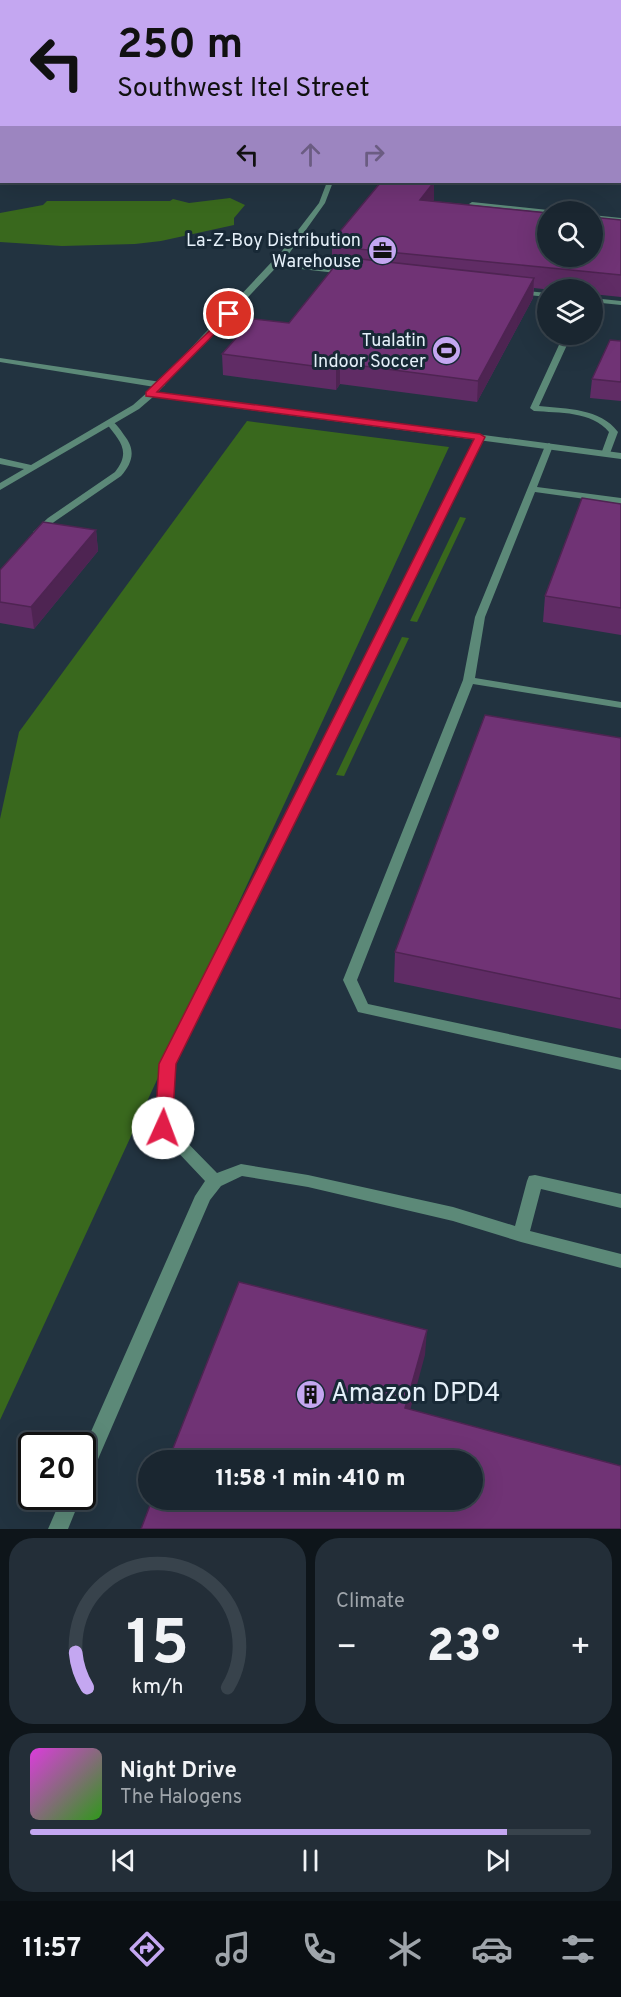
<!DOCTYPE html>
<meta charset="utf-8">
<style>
:root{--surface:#1a2630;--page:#232e38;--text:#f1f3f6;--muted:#9fa5ab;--line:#38434c;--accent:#c4a7f1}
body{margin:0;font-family:Overpass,sans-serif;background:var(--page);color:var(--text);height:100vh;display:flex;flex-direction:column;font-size:22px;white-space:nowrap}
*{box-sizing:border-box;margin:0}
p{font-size:20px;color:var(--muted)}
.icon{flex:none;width:33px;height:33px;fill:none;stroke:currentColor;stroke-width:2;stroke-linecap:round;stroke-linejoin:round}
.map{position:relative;height:1529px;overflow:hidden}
.sheet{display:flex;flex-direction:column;gap:9px;padding:9px;background:#0e151a;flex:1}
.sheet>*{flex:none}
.guide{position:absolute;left:0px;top:0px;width:621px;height:183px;box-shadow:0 6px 24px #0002,0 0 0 2px var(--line);background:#c4a7f1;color:#111;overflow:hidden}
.buttons{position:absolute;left:537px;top:201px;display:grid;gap:12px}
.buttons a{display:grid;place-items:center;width:66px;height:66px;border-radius:50%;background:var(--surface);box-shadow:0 6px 24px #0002,0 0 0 2px var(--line);font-size:30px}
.speed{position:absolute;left:18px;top:1432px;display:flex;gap:12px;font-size:30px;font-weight:700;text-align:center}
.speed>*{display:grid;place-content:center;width:78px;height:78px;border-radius:50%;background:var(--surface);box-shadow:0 6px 24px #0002,0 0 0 2px var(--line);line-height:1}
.speed .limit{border:3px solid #111;border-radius:9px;background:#fff;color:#111}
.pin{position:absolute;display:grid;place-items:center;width:51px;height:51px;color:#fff;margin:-26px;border:3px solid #fff;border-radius:50%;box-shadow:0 2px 6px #0007}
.me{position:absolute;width:66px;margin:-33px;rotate:2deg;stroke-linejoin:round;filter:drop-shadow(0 0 4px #0008)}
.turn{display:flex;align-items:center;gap:21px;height:126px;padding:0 18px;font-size:27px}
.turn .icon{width:78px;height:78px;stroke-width:2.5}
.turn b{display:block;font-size:42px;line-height:51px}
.lanes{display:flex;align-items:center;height:57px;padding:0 18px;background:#0003;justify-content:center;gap:30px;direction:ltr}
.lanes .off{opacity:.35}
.big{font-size:45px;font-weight:800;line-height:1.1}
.sheet .tile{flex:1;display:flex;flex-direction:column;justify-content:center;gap:9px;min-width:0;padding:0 21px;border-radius:24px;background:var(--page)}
.sheet .dial{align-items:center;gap:0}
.dial svg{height:156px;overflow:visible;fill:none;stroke:var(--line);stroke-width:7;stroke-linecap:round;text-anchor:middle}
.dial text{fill:var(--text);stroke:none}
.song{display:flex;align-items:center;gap:18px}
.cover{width:72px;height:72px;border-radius:9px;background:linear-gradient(135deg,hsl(300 70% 55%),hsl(110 70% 35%))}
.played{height:6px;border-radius:3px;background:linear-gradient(90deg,var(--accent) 85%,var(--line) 85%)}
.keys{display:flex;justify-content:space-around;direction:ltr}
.heat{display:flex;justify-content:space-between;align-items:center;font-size:33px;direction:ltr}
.sheet .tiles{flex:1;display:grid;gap:9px;grid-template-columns:1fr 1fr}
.tile:last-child{grid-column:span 2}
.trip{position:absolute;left:138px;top:1450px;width:345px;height:60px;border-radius:30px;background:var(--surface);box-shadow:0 6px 24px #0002,0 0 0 2px var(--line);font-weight:800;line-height:60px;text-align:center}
.menu{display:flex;height:96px;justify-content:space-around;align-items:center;background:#0a0f13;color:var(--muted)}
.menu .icon{width:42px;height:42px}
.menu .on{color:var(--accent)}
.menu b{font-size:27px;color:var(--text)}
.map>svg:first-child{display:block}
</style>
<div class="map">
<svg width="621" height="1529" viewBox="0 0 621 1529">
<rect width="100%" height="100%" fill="#223340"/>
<g fill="#39681d">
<polygon points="0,0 621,0 621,168 620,2 2,2 1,6"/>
<polygon points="230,198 245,205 234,218 234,225 161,241 135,244 62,246 0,242 0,213 43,205 47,201 170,201 173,199 189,203"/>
<polygon points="247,421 449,447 0,1420 0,819 19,732"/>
<polygon points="460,517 466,518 417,622 410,621"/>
<polygon points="402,637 409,638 344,776 336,775"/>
</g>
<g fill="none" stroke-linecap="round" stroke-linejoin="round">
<rect fill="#245256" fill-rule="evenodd" x="620" y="23" width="1" height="3"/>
<g fill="#5c8978" fill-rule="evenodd">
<rect x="0" y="126" width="2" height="4"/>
<polygon points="472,202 548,210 551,212 548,212 548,214 470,205 469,204"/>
<polygon points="592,215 621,218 621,222 592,219"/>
<polygon points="272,262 345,270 349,272 345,274 275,266 272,266"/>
<polygon points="515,290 548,293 548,297 518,294 514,292"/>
<polygon points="592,298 621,301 621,305 592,302"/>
<path d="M564,334h8l-33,72c28,3 61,2 79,26l-9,24h-6l-2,-2 8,-22c-17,-21 -50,-19 -75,-21l-4,-3z"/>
<polygon points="0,358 161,382 165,385 161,388 0,362"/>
<path d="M110,420c6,3 10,9 14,15 12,15 9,27 -3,41l-67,46 -15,14h-6v-4l15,-14 67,-46c17,-21 4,-32 -9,-49z"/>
<polygon points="480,434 484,437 174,1064 171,1126 217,1173 241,1164 308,1175 453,1207 515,1226 527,1181 529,1176 535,1175 621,1194 621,1208 541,1189 530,1231 621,1254 621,1268 521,1242 453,1221 308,1187 242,1176 221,1186 210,1200 89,1480 82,1483 82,1452 195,1196 205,1181 155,1128 160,1064 476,437"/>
<polygon points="549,443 553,446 537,487 621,498 621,504 535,492 485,617 475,678 621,702 621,708 473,684 357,980 368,1004 621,1058 621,1070 358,1012 343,980 463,680 475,617 545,446"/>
<polygon points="62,1497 81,1497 68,1529 48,1529"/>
</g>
<g fill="#5c8978" fill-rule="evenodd">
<rect x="0" y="8" width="2" height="2"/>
<polygon points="327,182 333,182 325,203 288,255 158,392 621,453 621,459 153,397 139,409 0,490 0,483 24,469 0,464 0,458 31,465 133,405 158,383 282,251 319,203"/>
</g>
<g fill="#9ceecf" fill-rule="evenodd">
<polygon points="0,150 2,151 2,156 0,156"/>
<rect x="620" y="175" width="1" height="6"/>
</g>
</g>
<g fill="#602c65">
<rect x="0" y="12" width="2" height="106"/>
<polygon points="434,200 433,201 621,220 621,297 592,294 592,290 552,290 534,288 533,298 477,402 340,384 336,390 223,375 222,354 289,323 338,262 332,261 332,241"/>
<polygon points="621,341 621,401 590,398 592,379"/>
<polygon points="621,504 621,635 543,622 545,596"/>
<polygon points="96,530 98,551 34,629 0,623 0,570"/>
<polygon points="621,738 621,1029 394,982 395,952"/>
</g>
<g fill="#4e2452">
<polygon points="434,182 434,200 420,220 420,200"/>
<polygon points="534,278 533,298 477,402 478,381"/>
<polygon points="340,363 340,384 336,390 336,369"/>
<polygon points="96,530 98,551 34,629 31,607"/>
<polygon points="427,1330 425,1355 404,1433 405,1408"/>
</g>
<g fill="#703375" stroke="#4e2452" stroke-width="1.5">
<rect x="0" y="12" width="2" height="89"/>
<polygon points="381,182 434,182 420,200 548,213 548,256 592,256 592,217 621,220 621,275 348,248 351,245 332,241"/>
<polygon points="342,257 534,278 478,381 340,363 336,369 222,354 253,319 289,323"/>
<polygon points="610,340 621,341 621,382 592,379"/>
<polygon points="582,498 621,504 621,608 545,596"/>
<polygon points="43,522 96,530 31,607 0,602 0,570"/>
<polygon points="485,715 621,738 621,999 395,952"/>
<polygon points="239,1282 427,1330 405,1408 621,1466 621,1529 141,1529 152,1500 472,1500 472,1461 168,1461"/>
</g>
<polygon fill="#e11d48" stroke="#92132f" stroke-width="1.5" points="229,312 233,314 232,316 157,392 480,434 485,437 176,1064 172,1128 170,1133 157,1133 155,1128 159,1064 474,439 146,396 146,392"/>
<defs>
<symbol id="office-disc" viewBox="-11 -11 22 22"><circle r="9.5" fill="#c4a7f1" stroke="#182936"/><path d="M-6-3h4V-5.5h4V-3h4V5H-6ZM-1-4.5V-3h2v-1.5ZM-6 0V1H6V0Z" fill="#111"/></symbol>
<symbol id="stadium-disc" viewBox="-11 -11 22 22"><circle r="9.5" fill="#c4a7f1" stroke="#182936"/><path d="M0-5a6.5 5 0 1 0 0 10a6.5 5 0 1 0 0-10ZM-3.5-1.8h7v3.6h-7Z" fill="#111"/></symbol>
<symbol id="building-disc" viewBox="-11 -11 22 22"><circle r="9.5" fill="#c4a7f1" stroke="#182936"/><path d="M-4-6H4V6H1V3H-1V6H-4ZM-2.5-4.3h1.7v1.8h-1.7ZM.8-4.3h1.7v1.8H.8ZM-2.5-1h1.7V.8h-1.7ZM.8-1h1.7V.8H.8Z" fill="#111"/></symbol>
</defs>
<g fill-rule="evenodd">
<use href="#office-disc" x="366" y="234" width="33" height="33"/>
<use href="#stadium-disc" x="430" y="334" width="33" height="33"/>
<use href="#building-disc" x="294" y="1378" width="33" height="33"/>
</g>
<g text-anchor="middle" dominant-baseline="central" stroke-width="6" stroke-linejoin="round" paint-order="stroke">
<g font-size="18" fill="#e5f0f9" stroke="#182936" text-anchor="end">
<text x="361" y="241">La-Z-Boy Distribution<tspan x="361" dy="21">Warehouse</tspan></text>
<text x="426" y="341">Tualatin<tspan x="426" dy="21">Indoor Soccer</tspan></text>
</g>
<g font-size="26" fill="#e5f0f9" stroke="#182936" text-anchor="start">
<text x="331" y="1394">Amazon DPD4</text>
</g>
</g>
</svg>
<div class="buttons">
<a><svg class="icon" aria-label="search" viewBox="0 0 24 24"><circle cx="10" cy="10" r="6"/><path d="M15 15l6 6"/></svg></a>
<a><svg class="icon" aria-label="layers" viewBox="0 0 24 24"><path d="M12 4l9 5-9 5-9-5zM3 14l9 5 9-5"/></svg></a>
</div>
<div class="speed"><div class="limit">20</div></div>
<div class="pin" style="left:229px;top:314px;background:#d93025"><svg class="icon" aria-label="arrive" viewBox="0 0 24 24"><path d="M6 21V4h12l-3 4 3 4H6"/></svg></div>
<svg class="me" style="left:163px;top:1128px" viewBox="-20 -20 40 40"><circle r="19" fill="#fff"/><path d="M0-13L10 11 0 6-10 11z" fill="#e11d48"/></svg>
<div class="trip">11:58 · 1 min · 410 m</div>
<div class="guide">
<div class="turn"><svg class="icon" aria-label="left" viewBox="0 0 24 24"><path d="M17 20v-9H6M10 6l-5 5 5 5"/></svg><div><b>250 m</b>Southwest Itel Street</div></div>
<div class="lanes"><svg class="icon" aria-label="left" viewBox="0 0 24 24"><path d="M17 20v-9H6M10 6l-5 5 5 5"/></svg><svg class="icon off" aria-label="ahead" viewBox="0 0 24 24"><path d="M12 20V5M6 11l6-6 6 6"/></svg><svg class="icon off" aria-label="right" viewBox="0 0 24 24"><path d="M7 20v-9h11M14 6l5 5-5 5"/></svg></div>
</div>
</div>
<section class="sheet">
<div class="tiles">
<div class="tile dial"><svg viewBox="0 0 100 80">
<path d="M14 69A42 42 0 1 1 86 69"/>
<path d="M14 69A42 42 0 0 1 8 51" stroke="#c4a7f1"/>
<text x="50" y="56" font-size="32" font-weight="700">15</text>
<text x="50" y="72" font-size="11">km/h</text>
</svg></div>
<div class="tile"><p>Climate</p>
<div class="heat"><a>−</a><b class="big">23°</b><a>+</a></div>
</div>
<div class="tile">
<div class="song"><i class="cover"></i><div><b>Night Drive</b><p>The Halogens</p></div></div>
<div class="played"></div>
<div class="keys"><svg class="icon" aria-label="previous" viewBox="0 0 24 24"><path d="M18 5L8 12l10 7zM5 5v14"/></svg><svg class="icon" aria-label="pause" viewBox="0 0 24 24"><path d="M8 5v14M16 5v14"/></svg><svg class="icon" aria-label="next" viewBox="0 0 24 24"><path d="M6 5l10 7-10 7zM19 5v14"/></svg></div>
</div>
</div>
</section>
<nav class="menu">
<b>11:57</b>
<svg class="icon on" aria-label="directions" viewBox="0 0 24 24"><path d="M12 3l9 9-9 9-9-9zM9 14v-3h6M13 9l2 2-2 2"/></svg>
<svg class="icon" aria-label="music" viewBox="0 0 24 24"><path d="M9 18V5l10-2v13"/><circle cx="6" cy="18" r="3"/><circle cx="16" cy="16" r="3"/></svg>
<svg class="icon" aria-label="phone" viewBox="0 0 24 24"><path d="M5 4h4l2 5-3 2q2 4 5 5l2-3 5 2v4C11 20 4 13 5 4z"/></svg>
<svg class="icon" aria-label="climate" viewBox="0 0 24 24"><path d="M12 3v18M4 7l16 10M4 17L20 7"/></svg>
<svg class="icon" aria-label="car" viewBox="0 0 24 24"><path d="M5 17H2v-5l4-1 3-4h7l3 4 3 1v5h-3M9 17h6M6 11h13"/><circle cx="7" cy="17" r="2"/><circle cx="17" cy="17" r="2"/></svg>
<svg class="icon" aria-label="filters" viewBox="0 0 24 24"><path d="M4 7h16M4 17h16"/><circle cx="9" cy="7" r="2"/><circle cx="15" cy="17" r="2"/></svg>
</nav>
